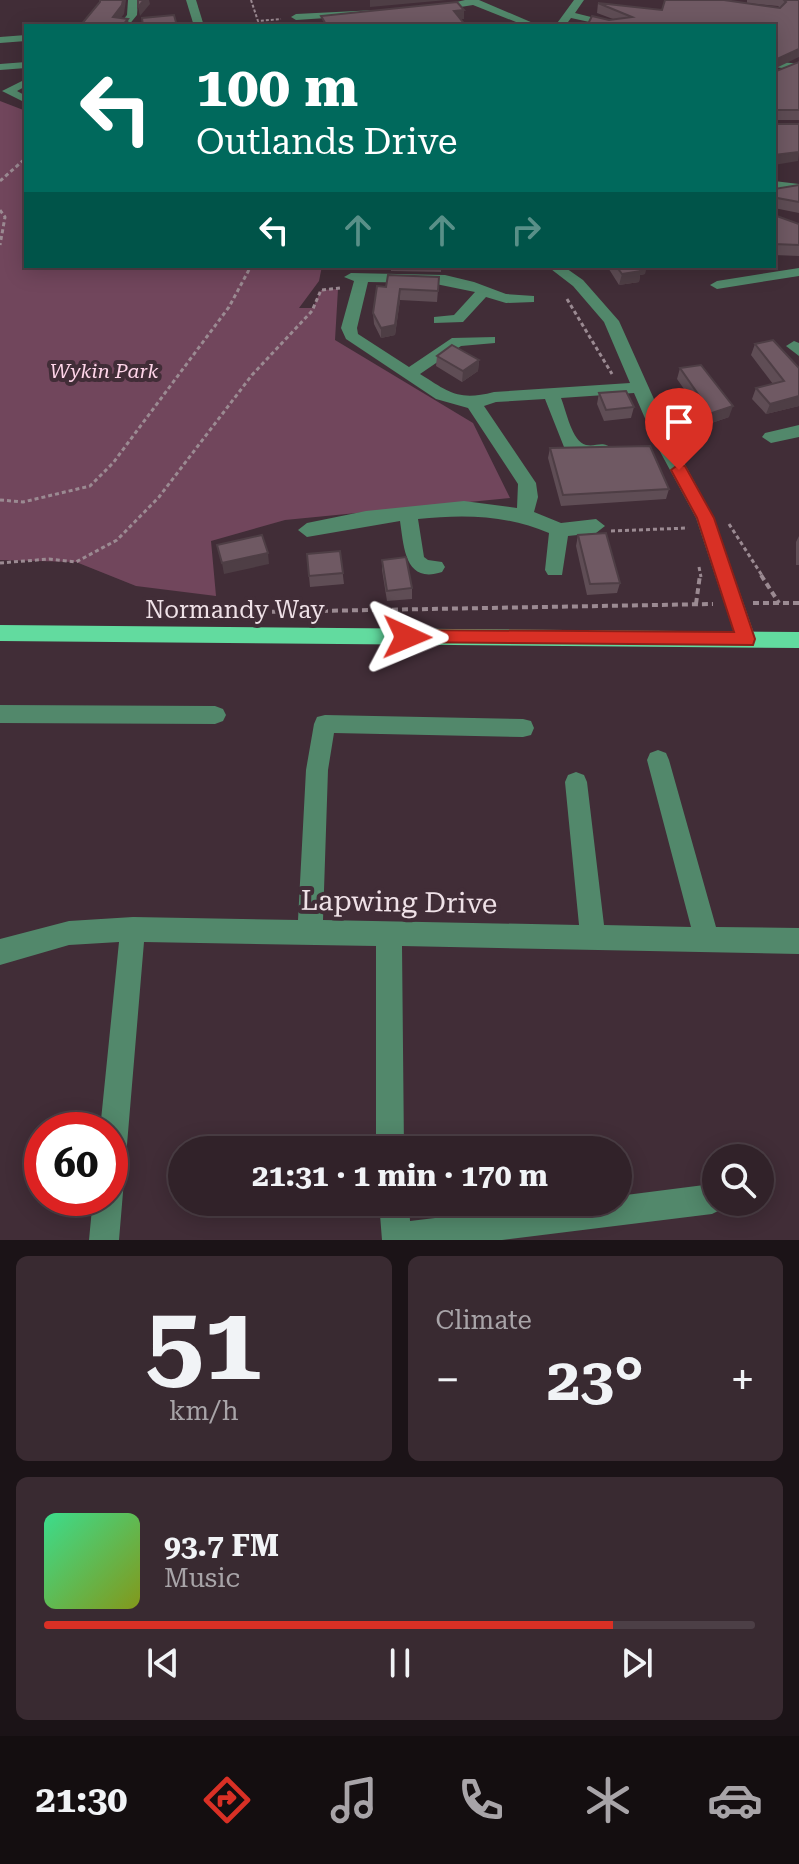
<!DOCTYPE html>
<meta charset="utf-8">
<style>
:root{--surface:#312229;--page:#392a31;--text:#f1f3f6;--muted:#a8a4a8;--line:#4c3f46;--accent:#d93025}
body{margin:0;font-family:"Roboto Serif",serif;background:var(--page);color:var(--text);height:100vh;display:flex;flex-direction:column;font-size:30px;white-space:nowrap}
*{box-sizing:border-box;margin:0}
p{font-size:26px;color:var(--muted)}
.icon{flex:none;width:44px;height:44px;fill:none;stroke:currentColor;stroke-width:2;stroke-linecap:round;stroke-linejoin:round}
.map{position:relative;height:1240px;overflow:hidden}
.sheet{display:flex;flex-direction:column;gap:16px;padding:16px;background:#1b1317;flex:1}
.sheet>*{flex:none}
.banner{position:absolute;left:24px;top:24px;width:752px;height:244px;border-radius:0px;box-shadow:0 4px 20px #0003,0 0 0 2px var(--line);background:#00695c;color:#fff;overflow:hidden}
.tools{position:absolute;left:702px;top:1144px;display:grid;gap:16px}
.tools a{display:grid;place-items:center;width:72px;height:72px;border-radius:50%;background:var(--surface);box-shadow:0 4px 20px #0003,0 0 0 2px var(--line);font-size:40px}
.speed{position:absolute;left:24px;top:1112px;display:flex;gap:16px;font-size:40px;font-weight:700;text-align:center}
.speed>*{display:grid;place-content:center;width:104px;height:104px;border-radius:50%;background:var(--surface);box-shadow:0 4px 20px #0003,0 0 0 2px var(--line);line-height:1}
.speed .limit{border:12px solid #d22;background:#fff;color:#111}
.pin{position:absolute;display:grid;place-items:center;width:68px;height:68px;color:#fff;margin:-82px -34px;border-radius:50% 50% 50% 0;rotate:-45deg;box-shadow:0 0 8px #0007}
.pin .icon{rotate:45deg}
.me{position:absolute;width:88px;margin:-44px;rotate:91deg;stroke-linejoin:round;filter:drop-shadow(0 0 6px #0008)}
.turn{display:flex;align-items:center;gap:28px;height:168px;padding:0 40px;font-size:36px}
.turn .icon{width:104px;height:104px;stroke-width:2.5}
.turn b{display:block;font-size:56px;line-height:68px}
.lanes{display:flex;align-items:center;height:76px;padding:0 40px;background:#0003;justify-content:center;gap:40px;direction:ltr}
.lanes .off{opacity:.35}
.big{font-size:60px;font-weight:700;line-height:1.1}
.sheet .card{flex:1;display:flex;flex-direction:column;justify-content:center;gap:12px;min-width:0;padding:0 28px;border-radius:12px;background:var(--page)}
.sheet .dial{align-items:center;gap:0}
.dial b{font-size:104px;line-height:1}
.song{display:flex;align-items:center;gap:24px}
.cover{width:96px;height:96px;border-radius:12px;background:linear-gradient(135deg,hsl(150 70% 55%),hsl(70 70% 35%))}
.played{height:8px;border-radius:4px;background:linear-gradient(90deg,var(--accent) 80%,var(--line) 80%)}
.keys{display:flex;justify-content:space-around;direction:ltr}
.heat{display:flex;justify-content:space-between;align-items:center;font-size:44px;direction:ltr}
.sheet .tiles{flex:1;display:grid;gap:16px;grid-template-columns:1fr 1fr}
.card:last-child{grid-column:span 2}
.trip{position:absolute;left:168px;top:1136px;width:464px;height:80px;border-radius:40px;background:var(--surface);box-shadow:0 4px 20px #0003,0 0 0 2px var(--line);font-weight:700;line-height:80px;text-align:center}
.tabs{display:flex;height:128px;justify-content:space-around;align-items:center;background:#140e10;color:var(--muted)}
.tabs .icon{width:56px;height:56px}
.tabs .selected{color:var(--accent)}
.tabs b{font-size:36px;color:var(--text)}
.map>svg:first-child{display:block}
</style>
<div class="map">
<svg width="799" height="1240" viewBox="0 0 799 1240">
<rect width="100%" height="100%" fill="#412d37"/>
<polygon fill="#71465c" points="0,101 26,111 26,266 322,266 319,281 299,308 313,308 321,290 338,289 335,340 473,423 510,498 285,520 211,541 216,596 136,586 76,562 0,560"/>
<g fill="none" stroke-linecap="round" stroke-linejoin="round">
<polyline stroke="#9b8a92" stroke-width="2" stroke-dasharray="3 2" stroke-linecap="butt" points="251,0 258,21 281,19"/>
<g stroke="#9b8a92" stroke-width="3" stroke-dasharray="4 3" stroke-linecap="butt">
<polyline points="0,181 26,158"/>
<polyline points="0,210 5,217 0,245"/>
<polyline points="567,299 612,374"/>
<polyline points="0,500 23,502 90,486 113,463 229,307 251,266"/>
<polyline points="729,524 763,577"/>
<polyline points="611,531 688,528"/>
<polyline points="0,563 49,559 76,562 117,540 159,497 252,375 312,311 321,290 340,288"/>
<polyline points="699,567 701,577"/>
</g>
<g stroke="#9b8a92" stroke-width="4" stroke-dasharray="6 4" stroke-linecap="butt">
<polyline points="761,575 779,603"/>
<polyline points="753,603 799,603"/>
<polyline points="696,604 700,575"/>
<polyline points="202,613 713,604"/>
</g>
<g fill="#52886b" fill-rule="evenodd">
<polygon points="128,0 138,0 137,15 128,26 118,26 127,15"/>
<polygon points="186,0 196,0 204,26 194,26"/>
<polygon points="465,0 479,0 540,26 526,26 473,5 436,11 431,8"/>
<polygon points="574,0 584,0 575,13 627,26 608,26 571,18 565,26 555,26"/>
<polygon points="376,10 372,15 296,20 291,17 296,14"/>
<polygon points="26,35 26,41 0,43 0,37"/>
<polygon points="774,61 799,64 799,70 774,67"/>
<polygon points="26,62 26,68 0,70 0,64"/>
<polygon points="26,79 26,86 17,91 26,96 26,103 2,91"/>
<polygon points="774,181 799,184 799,192 774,189"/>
<path d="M547,266h16l20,14 36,41 56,125 39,72 42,121 -3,6h-14l-3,-6 -40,-121 -39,-72 -23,-53 -73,5c5,12 11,44 25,47 11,2 17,-5 26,4 -14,13 -34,8 -48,-2l-19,-48 -49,3 -12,4 52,77 2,14 -4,15 27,11 35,-4 9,7 -9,7 -28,3 -6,39h-14l-3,-5 4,-37c-43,-18 -84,-19 -131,-14l6,38 4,3 14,2 3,5 -3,5c-37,12 -38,-24 -42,-51l-93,16 -9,-7 9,-7 59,-12 98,-10 53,7 1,-24 -50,-76 -32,-9 -90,-60 -5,-11 13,-47 -10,-4 7,-4 94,2 29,7 32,12 28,2v6l-28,1 -20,-6 -23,25 -29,1v-6l20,-2 21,-23 -44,-9 -63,-1 -11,46 1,6 51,33 43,-29 43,-1v6l-34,3 -41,28c30,19 39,27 74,18l136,-9 -26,-61 -31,-36z"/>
<polygon points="799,268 799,276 717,289 710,285 717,281"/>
<polygon points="794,341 799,343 799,356 786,346"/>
<polygon points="799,425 799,437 771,443 762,437 765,433"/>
<polygon points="0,705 215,706 223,709 226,715 223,721 215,724 0,723"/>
<polygon points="325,715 523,719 531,721 534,728 531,735 523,737 334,733 328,770 323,920 579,925 565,782 568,775 576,772 584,775 587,782 604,925 691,927 647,760 650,753 658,750 666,753 669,760 716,927 799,928 799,954 402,946 404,1150 376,1150 376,946 144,942 119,1240 89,1240 93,1198 110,1198 110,1130 100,1130 119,942 69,945 0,965 0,939 69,921 133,917 298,920 306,770 314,724 317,717"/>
<polygon points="712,1184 716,1186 716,1202 725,1202 722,1209 712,1214 502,1240 382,1240 379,1202 409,1202 410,1221 568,1202 618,1202 618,1196"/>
</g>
<polygon fill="#62db9f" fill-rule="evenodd" points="0,625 799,632 799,648 0,641"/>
</g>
<g fill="#5f4d55">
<polygon points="747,0 799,0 774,72 799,62 799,120 774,120 774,26 609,20 613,19 597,13 598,3 662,10 780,8 778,6 747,3"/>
<polygon points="799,185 799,213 774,208 774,189"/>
<polygon points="774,215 799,224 799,256 774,255"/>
<polygon points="391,266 441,266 441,272 391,271"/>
<polygon points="607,266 646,266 645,274 640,275 639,282 619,285"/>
<polygon points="439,277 437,302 400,300 395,335 381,338 374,324 373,313 386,287"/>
<polygon points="755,344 799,368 799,406 766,414 752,399 756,388 773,384 751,355"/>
<polygon points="437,356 479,360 478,371 462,382 436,366"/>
<polygon points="680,368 729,417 694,429 681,412 684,401 691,399 677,379"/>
<polygon points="599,393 634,407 631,418 604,421 597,404"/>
<polygon points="550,448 669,489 666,499 561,506 548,458"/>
<polygon points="578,535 620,583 617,593 587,595 576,546"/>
<polygon points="799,536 799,565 796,565 796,542"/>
<polygon points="340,551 344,584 310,587 307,554"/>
<polygon points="382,560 412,588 412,599 387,601 382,570"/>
</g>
<g fill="#4e3e45">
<polygon points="123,0 126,0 124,14 115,26 113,17"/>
<polygon points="144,0 149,0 150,4 140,16 138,7"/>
<polygon points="370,0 447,0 370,7"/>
<polygon points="464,10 464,19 454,20 454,11"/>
<polygon points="128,19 129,26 122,26"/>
<polygon points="799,49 799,57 774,69 775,60"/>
<polygon points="799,152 798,161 774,165 774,155"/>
<polygon points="637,266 646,266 645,274 640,275 639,282 619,285 622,274"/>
<polygon points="400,289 400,300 395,335 381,338 381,328"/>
<polygon points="479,360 478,371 462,382 463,371"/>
<polygon points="799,396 799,406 766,414 770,404"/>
<polygon points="733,406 729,417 694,429 697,418"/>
<polygon points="268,553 269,564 224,574 222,563"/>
</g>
<g fill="#6f5963" stroke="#4e3e45" stroke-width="2">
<polygon points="100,0 123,0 122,5 113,17 128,19 122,26 80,26 100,2"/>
<polygon points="138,0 144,0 138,7"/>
<polygon points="665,0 724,0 780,8 786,2 784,0 799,0 799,49 775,60 774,72 799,62 799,110 775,110 774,108 774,26 587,26 592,16 609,20 632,17 598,3 662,10"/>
<polygon points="457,2 464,10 454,11 466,26 327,26 321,16"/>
<polygon points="174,15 177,26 143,26 142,18"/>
<polygon points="774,124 799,124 799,152 774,155"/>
<polygon points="799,185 799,202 777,198 774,208 774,189"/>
<polygon points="774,215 799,224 799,245 774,244"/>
<polygon points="616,266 638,266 641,271 622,274"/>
<polygon points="388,275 439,277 438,291 400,289 395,325 381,328 373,313 377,286 386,287"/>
<polygon points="773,340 799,368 799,396 770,404 756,388 784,381 755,344"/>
<polygon points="452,345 479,360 463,371 437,356"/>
<polygon points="701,365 733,406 697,418 684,401 700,397 680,368"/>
<polygon points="626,391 634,407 606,410 599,393"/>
<polygon points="650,446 669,489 563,495 550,448"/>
<polygon points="606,533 620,583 590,584 578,535"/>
<polygon points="262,535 268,553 222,563 217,545"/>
<polygon points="340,551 343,573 309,576 307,554"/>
<polygon points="406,557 412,588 387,591 382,560"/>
</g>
<polygon fill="#d93025" stroke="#8d1f18" stroke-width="2" points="679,464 685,466 714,518 755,639 753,645 401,642 398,637 407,630 734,632 697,518 671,470"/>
<g text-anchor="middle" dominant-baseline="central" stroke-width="8" stroke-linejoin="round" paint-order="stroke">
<g font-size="20" font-style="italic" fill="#ffd5e9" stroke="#412d37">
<text x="104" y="371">Wykin Park</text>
</g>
<g font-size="24" fill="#efe1e7" stroke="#412d37">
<text x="235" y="610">Normandy Way</text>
</g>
<g font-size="28" fill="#efe1e7" stroke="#412d37">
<text transform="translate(399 902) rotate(1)">Lapwing Drive</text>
</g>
</g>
</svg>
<div class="tools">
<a><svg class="icon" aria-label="search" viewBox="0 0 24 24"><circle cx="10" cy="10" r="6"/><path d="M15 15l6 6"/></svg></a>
</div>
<div class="speed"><div class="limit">60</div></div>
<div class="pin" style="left:679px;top:470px;background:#d93025"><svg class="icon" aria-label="arrive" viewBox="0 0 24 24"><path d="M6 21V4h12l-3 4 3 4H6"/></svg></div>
<svg class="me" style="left:407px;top:637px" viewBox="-20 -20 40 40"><path d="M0-17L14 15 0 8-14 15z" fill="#d93025" stroke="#fff" stroke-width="4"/></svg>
<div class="trip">21:31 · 1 min · 170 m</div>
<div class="banner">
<div class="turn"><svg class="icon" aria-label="left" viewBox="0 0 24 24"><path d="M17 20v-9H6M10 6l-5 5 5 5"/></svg><div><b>100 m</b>Outlands Drive</div></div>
<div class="lanes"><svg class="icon" aria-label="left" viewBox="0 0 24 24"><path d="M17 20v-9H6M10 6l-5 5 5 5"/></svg><svg class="icon off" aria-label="ahead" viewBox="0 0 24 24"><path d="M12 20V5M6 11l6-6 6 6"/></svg><svg class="icon off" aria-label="ahead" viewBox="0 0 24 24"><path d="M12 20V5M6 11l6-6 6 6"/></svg><svg class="icon off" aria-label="right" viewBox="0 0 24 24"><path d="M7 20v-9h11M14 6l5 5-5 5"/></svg></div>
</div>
</div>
<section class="sheet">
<div class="tiles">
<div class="card dial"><b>51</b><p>km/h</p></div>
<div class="card"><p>Climate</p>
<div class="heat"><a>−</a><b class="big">23°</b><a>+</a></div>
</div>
<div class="card">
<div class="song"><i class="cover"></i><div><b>93.7 FM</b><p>Music</p></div></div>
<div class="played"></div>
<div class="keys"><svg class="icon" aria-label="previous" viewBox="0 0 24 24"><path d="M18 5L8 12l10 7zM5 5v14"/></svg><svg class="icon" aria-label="pause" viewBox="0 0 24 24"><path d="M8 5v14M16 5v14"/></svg><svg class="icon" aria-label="next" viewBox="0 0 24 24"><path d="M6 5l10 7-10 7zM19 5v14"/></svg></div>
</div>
</div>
</section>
<nav class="tabs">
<b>21:30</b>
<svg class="icon selected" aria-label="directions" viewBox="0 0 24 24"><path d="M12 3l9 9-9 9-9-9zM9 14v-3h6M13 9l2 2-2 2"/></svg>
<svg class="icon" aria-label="music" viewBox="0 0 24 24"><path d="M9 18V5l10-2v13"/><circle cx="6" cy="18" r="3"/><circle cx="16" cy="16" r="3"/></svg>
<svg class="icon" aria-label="phone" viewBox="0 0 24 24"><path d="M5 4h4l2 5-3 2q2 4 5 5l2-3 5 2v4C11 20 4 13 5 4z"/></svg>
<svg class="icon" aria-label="climate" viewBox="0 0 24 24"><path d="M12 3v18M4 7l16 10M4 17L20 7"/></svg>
<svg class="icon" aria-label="car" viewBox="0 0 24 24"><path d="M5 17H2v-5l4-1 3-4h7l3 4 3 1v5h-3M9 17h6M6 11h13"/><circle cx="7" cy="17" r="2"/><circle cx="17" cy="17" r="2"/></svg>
</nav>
